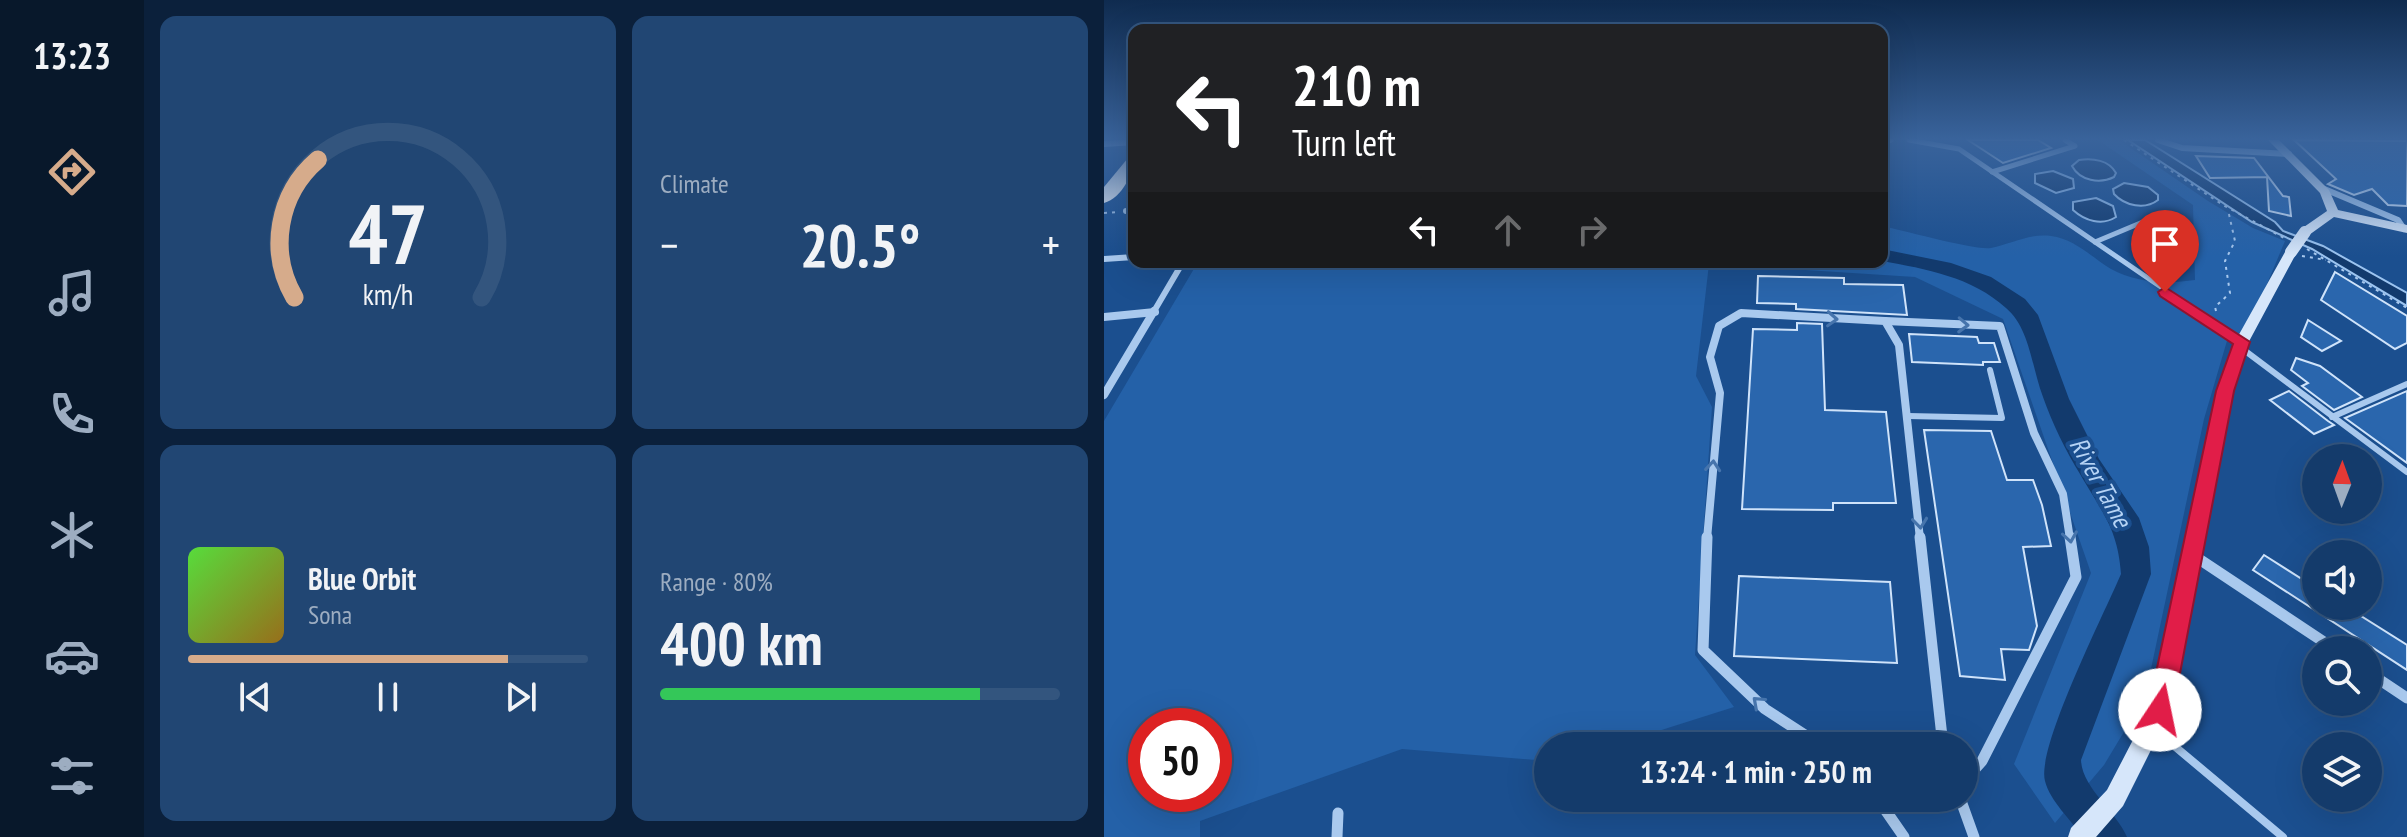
<!DOCTYPE html>
<meta charset="utf-8">
<style>
:root{--surface:#143b6b;--page:#214673;--text:#f1f3f6;--muted:#9dadc1;--line:#33557e;--accent:#d6ab8b}
body{margin:0;font-family:"PT Sans Narrow",sans-serif;background:var(--page);color:var(--text);height:100vh;display:flex;flex-direction:column;font-size:30px;white-space:nowrap}
*{box-sizing:border-box;margin:0}
p{font-size:26px;color:var(--muted)}
.icon{flex:none;width:44px;height:44px;fill:none;stroke:currentColor;stroke-width:2;stroke-linecap:round;stroke-linejoin:round}
.map{position:relative;flex:1;overflow:hidden}
.details{display:flex;flex-direction:column;gap:16px;padding:16px;background:#0b203b;width:960px}
.details>*{flex:none}
.top-card{position:absolute;left:24px;top:24px;width:760px;height:244px;border-radius:16px;box-shadow:0 8px 32px #0002,0 0 0 2px var(--line);background:#202124;color:#fff;overflow:hidden}
.needle{width:52px;rotate:1deg}
.fabs{position:absolute;left:1198px;top:444px;display:grid;gap:16px}
.fabs a{display:grid;place-items:center;width:80px;height:80px;border-radius:50%;background:var(--surface);box-shadow:0 8px 32px #0002,0 0 0 2px var(--line);font-size:40px}
.speed{position:absolute;left:24px;top:708px;display:flex;gap:16px;font-size:40px;font-weight:700;text-align:center}
.speed>*{display:grid;place-content:center;width:104px;height:104px;border-radius:50%;background:var(--surface);box-shadow:0 8px 32px #0002,0 0 0 2px var(--line);line-height:1}
.speed .limit{border:12px solid #d22;background:#fff;color:#111}
.pin{position:absolute;display:grid;place-items:center;width:68px;height:68px;color:#fff;margin:-82px -34px;border-radius:50% 50% 50% 0;rotate:-45deg;box-shadow:0 0 8px #0007}
.pin .icon{rotate:45deg}
.me{position:absolute;width:88px;margin:-44px;rotate:11deg;stroke-linejoin:round;filter:drop-shadow(0 0 6px #0008)}
.turn{display:flex;align-items:center;gap:28px;height:168px;padding:0 32px;font-size:36px}
.turn .icon{width:104px;height:104px;stroke-width:2.5}
.turn b{display:block;font-size:56px;line-height:68px}
.lanes{display:flex;align-items:center;height:76px;padding:0 32px;background:#0003;justify-content:center;gap:40px;direction:ltr}
.lanes .off{opacity:.35}
.big{font-size:60px;font-weight:700;line-height:1.1}
.details .card{flex:1;display:flex;flex-direction:column;justify-content:center;gap:12px;min-width:0;padding:0 28px;border-radius:16px;background:var(--page)}
.details .dial{align-items:center;gap:0}
.dial svg{height:208px;overflow:visible;fill:none;stroke:var(--line);stroke-width:7;stroke-linecap:round;text-anchor:middle}
.dial text{fill:var(--text);stroke:none}
.song{display:flex;align-items:center;gap:24px}
.cover{width:96px;height:96px;border-radius:12px;background:linear-gradient(135deg,hsl(110 70% 55%),hsl(40 70% 35%))}
.played{height:8px;border-radius:4px;background:linear-gradient(90deg,var(--accent) 80%,var(--line) 80%)}
.keys{display:flex;justify-content:space-around;direction:ltr}
.heat{display:flex;justify-content:space-between;align-items:center;font-size:44px;direction:ltr}
.charge{height:12px;border-radius:6px;background:linear-gradient(90deg,#34c759 80%,var(--line) 0)}
.details .tiles{flex:1;display:grid;gap:16px;grid-template-columns:repeat(2,1fr)}
.trip{position:absolute;left:430px;top:732px;width:444px;height:80px;border-radius:40px;background:var(--surface);box-shadow:0 8px 32px #0002,0 0 0 2px var(--line);font-weight:700;line-height:80px;text-align:center}
main{display:flex;flex:1;min-height:0}
.tabs{display:flex;flex-direction:column;width:144px;justify-content:space-around;align-items:center;background:#08182b;color:var(--muted)}
.tabs .icon{width:56px;height:56px}
.tabs .selected{color:var(--accent)}
.tabs b{font-size:36px;color:var(--text)}
.map>svg:first-child{display:block}
</style>
<main>
<nav class="tabs">
<b>13:23</b>
<svg class="icon selected" aria-label="directions" viewBox="0 0 24 24"><path d="M12 3l9 9-9 9-9-9zM9 14v-3h6M13 9l2 2-2 2"/></svg>
<svg class="icon" aria-label="music" viewBox="0 0 24 24"><path d="M9 18V5l10-2v13"/><circle cx="6" cy="18" r="3"/><circle cx="16" cy="16" r="3"/></svg>
<svg class="icon" aria-label="phone" viewBox="0 0 24 24"><path d="M5 4h4l2 5-3 2q2 4 5 5l2-3 5 2v4C11 20 4 13 5 4z"/></svg>
<svg class="icon" aria-label="climate" viewBox="0 0 24 24"><path d="M12 3v18M4 7l16 10M4 17L20 7"/></svg>
<svg class="icon" aria-label="car" viewBox="0 0 24 24"><path d="M5 17H2v-5l4-1 3-4h7l3 4 3 1v5h-3M9 17h6M6 11h13"/><circle cx="7" cy="17" r="2"/><circle cx="17" cy="17" r="2"/></svg>
<svg class="icon" aria-label="filters" viewBox="0 0 24 24"><path d="M4 7h16M4 17h16"/><circle cx="9" cy="7" r="2"/><circle cx="15" cy="17" r="2"/></svg>
</nav>
<section class="details">
<div class="tiles">
<div class="card dial"><svg viewBox="0 0 100 80">
<path d="M14 69A42 42 0 1 1 86 69"/>
<path d="M14 69A42 42 0 0 1 23 16" stroke="#d6ab8b"/>
<text x="50" y="56" font-size="32" font-weight="700">47</text>
<text x="50" y="72" font-size="11">km/h</text>
</svg></div>
<div class="card"><p>Climate</p>
<div class="heat"><a>−</a><b class="big">20.5°</b><a>+</a></div>
</div>
<div class="card">
<div class="song"><i class="cover"></i><div><b>Blue Orbit</b><p>Sona</p></div></div>
<div class="played"></div>
<div class="keys"><svg class="icon" aria-label="previous" viewBox="0 0 24 24"><path d="M18 5L8 12l10 7zM5 5v14"/></svg><svg class="icon" aria-label="pause" viewBox="0 0 24 24"><path d="M8 5v14M16 5v14"/></svg><svg class="icon" aria-label="next" viewBox="0 0 24 24"><path d="M6 5l10 7-10 7zM19 5v14"/></svg></div>
</div>
<div class="card"><p>Range · 80%</p><b class="big">400 km</b><div class="charge"></div></div>
</div>
</section>
<div class="map">
<svg width="1303" height="837" viewBox="0 0 1303 837">
<rect width="100%" height="100%" fill="#1b4f8f"/>
<path fill="#2461a8" fill-rule="evenodd" d="M994,140h21l89,61 45,27 32,13 -39,93h-17l-25,85 -59,278 -41,68 -49,58 -41,-59 77,-191 -88,-254 -88,-42 -206,-13 -13,112 16,31 -17,248 39,52 -123,39h-63v15l-146,-12 -202,72v16h-96v-416l94,-159h684v-36c20,4 95,25 109,22 20,-4 39,-15 60,-12 24,3 40,21 60,33 25,14 56,15 84,11l-2,-75zM42,726h68v68h-68z"/>
<g fill="#123a6d" stroke="#9cc4f0" stroke-width="2">
<polygon points="1024,140 1041,140 1171,222 1179,231 1219,246 1303,293 1303,306 1208,249 1148,222"/>
<path d="M975,160c14,-2 30,0 37,13l-2,4c-14,7 -34,4 -42,-11z"/>
<polygon points="949,171 969,179 970,188 952,193 931,183 931,174"/>
<path d="M1020,183l24,4 10,8v5c-13,10 -33,6 -44,-6l-1,-5z"/>
<path d="M992,198l17,8 3,11c-14,9 -31,4 -43,-7v-8z"/>
</g>
<g fill="none" stroke-linecap="round" stroke-linejoin="round">
<path fill="#123a6d" fill-rule="evenodd" d="M778,249l69,14 40,14 34,22 13,16 31,84 30,60 40,59 10,29 2,27 -70,186c1,28 35,51 46,77h-44c-12,-17 -33,-36 -38,-56 -9,-33 60,-169 76,-207 -3,-45 -19,-62 -41,-100 -14,-23 -28,-51 -37,-77 -11,-28 -13,-69 -37,-89 -34,-31 -80,-39 -124,-47z"/>
</g>
<g fill="#2a66ad" stroke="#cfe3fa" stroke-width="2">
<polygon points="864,140 934,140 947,148 899,163"/>
<polygon points="1190,140 1303,141 1303,206 1284,205 1268,189 1250,195 1224,184 1232,179"/>
<polygon points="1092,156 1150,158 1179,196 1185,197 1187,216 1165,211 1163,177 1106,178"/>
<polygon points="1231,272 1303,316 1303,343 1291,349 1217,300"/>
<polygon points="654,276 740,278 740,284 799,285 803,315 692,309 692,304 653,303"/>
<polygon points="1204,320 1237,341 1218,351 1197,337"/>
<polygon points="693,323 718,324 721,410 782,412 792,503 729,503 729,510 638,509 649,329 693,330"/>
<polygon points="805,334 873,337 875,343 890,343 896,362 879,362 879,365 808,362"/>
<polygon points="1192,358 1216,366 1258,397 1230,410 1198,386 1204,383 1187,370"/>
<polygon points="1185,391 1224,421 1230,425 1210,434 1166,400"/>
<polygon points="1303,391 1303,463 1241,418"/>
<polygon points="820,430 887,431 903,480 929,480 938,505 947,546 919,547 933,626 925,650 897,649 901,680 856,676"/>
<polygon points="1160,555 1212,588 1212,606 1241,606 1303,645 1303,670 1149,570"/>
<polygon points="635,576 786,582 793,663 630,656"/>
</g>
<g fill="none" stroke-linecap="round" stroke-linejoin="round">
<g stroke="#a9c9ee" stroke-width="2" stroke-dasharray="3 5" stroke-linecap="butt">
<polyline points="1020,140 1119,205 1182,239"/>
<polyline points="0,213 14,212"/>
<polyline points="1203,249 1303,308"/>
<polyline points="1198,256 1222,260"/>
<polyline points="1112,311 1111,307 1126,293 1121,261 1131,241 1124,210"/>
</g>
<g stroke="#a9c9ee" stroke-width="5">
<polyline points="805,140 855,149 1095,313"/>
<polyline points="778,144 787,140"/>
<polyline points="888,172 971,146 961,140"/>
<polyline points="991,242 1058,214"/>
</g>
<g stroke="#a9c9ee" stroke-width="6">
<polyline points="1092,311 1138,342"/>
<polyline points="1136,347 1303,472"/>
<polyline points="804,416 898,418 886,370"/>
<polyline points="1228,417 1303,384"/>
</g>
<polyline stroke="#a9c9ee" stroke-width="8" points="1050,729 1179,837"/>
<g stroke="#a9c9ee" stroke-width="6">
<polyline points="1054,140 1078,148 1185,154"/>
<polyline points="0,144 30,142"/>
<polyline points="1218,188 1294,220 1300,229"/>
<polyline points="22,211 30,211"/>
<polyline points="0,259 30,257"/>
<polyline points="45,313 51,312"/>
<polyline points="49,313 79,262"/>
</g>
<g stroke="#a9c9ee" stroke-width="8">
<polyline points="0,317 51,312"/>
<polyline points="781,321 896,326 930,433 959,494 966,539"/>
<polyline points="0,395 50,311"/>
<polyline points="603,539 616,393 606,357 615,326 637,313 781,321 795,345 816,539"/>
</g>
<g stroke="#a9c9ee" stroke-width="11">
<polyline points="603,537 599,650 661,709 718,746"/>
<polyline points="816,537 839,746"/>
<polyline points="1089,555 1232,650"/>
<polyline points="1264,672 1303,698"/>
<polyline points="860,781 878,761 972,577 966,537"/>
<polyline points="773,798 800,837"/>
<polyline points="856,798 870,837"/>
<polyline points="233,837 234,813"/>
</g>
<g fill="#d6e6fa" fill-rule="evenodd">
<polygon points="1164,140 1175,140 1225,190 1234,210 1303,225 1303,233 1230,217 1205,235 1197,235 1197,229 1223,211 1216,193"/>
<polygon points="1187,248 1193,252 1142,347 1129,391 1067,710 1019,806 992,837 964,837 967,828 1003,790 1046,707 1113,391 1128,347 1181,252"/>
</g>
<path fill="#fff" fill-rule="evenodd" d="M30,156c0,17 -12,42 -30,47v-16l24,-29z"/>
<polyline stroke="#d6e6fa" stroke-width="12" points="1187,252 1201,232"/>
</g>
<defs><path id="oneway-chevron" d="M-2-3.5L2.5 0L-2 3.5" fill="none" stroke-width="1.6" stroke-linecap="round" stroke-linejoin="round" transform="scale(2)"/></defs>
<g stroke="#4674ac">
<use href="#oneway-chevron" transform="translate(728 319) rotate(3)"/>
<use href="#oneway-chevron" transform="translate(859 325) rotate(2)"/>
<use href="#oneway-chevron" transform="translate(609 466) rotate(-85)"/>
<use href="#oneway-chevron" transform="translate(816 523) rotate(84)"/>
<use href="#oneway-chevron" transform="translate(966 537) rotate(81)"/>
<use href="#oneway-chevron" transform="translate(654 702) rotate(-138)"/>
</g>
<linearGradient id="sky" x2="0" y2="1"><stop stop-color="#0f2b4f"/><stop offset="0.54" stop-color="#39639b"/><stop offset="1" stop-color="#39639b" stop-opacity="0"/></linearGradient>
<rect width="1303" height="257" fill="url(#sky)"/>
<polygon fill="#e11d48" stroke="#92132f" stroke-width="2" points="1061,287 1146,342 1130,391 1069,710 1065,719 1056,722 1048,719 1044,710 1112,391 1129,344 1056,296 1054,292"/>
<g text-anchor="middle" dominant-baseline="central" stroke-width="8" stroke-linejoin="round" paint-order="stroke">
<g font-size="26" font-style="italic" fill="#b5d3f5" stroke="#1b4f8f">
<text transform="translate(997 482) rotate(61)">River Tame</text>
</g>
</g>
</svg>
<div class="fabs">
<a><svg class="needle" viewBox="-14 -14 28 28"><path d="M0-13l5 13h-10z" fill="#e53935"/><path d="M0 13l5-13h-10z" fill="#9dadc1"/></svg></a>
<a><svg class="icon" aria-label="sound" viewBox="0 0 24 24"><path d="M4 9h4l5-4v14l-5-4H4zM17 9q2 3 0 6"/></svg></a>
<a><svg class="icon" aria-label="search" viewBox="0 0 24 24"><circle cx="10" cy="10" r="6"/><path d="M15 15l6 6"/></svg></a>
<a><svg class="icon" aria-label="layers" viewBox="0 0 24 24"><path d="M12 4l9 5-9 5-9-5zM3 14l9 5 9-5"/></svg></a>
</div>
<div class="speed"><div class="limit">50</div></div>
<div class="pin" style="left:1061px;top:292px;background:#d93025"><svg class="icon" aria-label="arrive" viewBox="0 0 24 24"><path d="M6 21V4h12l-3 4 3 4H6"/></svg></div>
<svg class="me" style="left:1056px;top:710px" viewBox="-20 -20 40 40"><circle r="19" fill="#fff"/><path d="M0-13L10 11 0 6-10 11z" fill="#e11d48"/></svg>
<div class="trip">13:24 · 1 min · 250 m</div>
<div class="top-card">
<div class="turn"><svg class="icon" aria-label="left" viewBox="0 0 24 24"><path d="M17 20v-9H6M10 6l-5 5 5 5"/></svg><div><b>210 m</b>Turn left</div></div>
<div class="lanes"><svg class="icon" aria-label="left" viewBox="0 0 24 24"><path d="M17 20v-9H6M10 6l-5 5 5 5"/></svg><svg class="icon off" aria-label="ahead" viewBox="0 0 24 24"><path d="M12 20V5M6 11l6-6 6 6"/></svg><svg class="icon off" aria-label="right" viewBox="0 0 24 24"><path d="M7 20v-9h11M14 6l5 5-5 5"/></svg></div>
</div>
</div>
</main>
